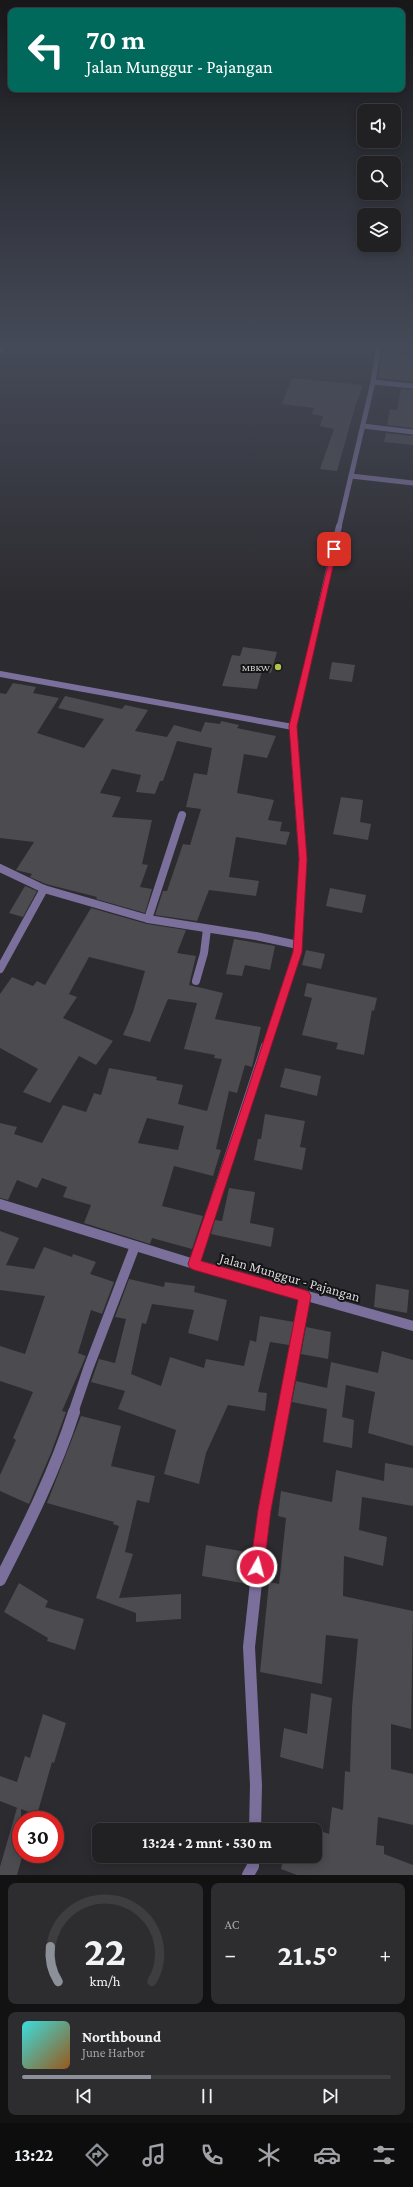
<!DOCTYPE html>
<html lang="id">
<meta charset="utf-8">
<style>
:root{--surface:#212023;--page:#2d2d30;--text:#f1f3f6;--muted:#a2a3a6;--line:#3e3e41;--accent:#8c9099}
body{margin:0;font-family:"Crimson Pro",serif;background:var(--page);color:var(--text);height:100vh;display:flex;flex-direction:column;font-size:15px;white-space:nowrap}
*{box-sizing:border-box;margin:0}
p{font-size:13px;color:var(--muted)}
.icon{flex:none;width:22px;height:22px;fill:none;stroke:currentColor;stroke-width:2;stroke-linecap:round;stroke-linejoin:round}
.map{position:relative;height:1875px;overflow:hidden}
.panel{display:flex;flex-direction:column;gap:8px;padding:8px;background:#121213;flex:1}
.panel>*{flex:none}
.top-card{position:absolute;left:8px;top:8px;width:397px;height:84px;border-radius:8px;box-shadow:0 2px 10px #0003,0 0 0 1px var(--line);background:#00695c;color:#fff;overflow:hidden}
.tools{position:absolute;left:357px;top:104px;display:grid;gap:8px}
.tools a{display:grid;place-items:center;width:44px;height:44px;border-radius:8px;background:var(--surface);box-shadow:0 2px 10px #0003,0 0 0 1px var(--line);font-size:20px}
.speed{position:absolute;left:12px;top:1811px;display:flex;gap:8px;font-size:20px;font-weight:700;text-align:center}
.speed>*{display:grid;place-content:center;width:52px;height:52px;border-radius:50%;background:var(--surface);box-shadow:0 2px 10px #0003,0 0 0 1px var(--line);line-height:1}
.speed .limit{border:6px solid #d22;background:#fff;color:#111}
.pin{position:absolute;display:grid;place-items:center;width:34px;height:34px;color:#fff;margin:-17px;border-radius:8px;box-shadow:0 2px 6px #0006}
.me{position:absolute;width:44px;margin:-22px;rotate:7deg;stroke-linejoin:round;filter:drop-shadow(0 0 3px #0008)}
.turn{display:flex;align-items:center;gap:14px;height:84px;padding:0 12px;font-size:18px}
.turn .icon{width:52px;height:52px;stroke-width:2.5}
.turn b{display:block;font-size:28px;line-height:34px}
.big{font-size:30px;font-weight:700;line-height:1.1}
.panel .tile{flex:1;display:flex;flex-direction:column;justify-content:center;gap:6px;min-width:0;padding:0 14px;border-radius:8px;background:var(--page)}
.panel .dial{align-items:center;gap:0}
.dial svg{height:104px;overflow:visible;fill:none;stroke:var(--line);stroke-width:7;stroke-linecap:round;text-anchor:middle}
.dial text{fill:var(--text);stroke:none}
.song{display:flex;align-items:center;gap:12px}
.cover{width:48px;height:48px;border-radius:6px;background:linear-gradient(135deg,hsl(180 70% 55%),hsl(30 70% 35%))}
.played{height:4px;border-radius:2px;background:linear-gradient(90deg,var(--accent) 35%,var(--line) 35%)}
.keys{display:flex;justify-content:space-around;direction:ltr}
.heat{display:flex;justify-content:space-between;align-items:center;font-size:22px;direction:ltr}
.panel .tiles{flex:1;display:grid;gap:8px;grid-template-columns:1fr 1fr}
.tile:last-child{grid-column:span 2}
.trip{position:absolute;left:92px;top:1823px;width:230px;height:40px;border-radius:8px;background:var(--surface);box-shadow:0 2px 10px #0003,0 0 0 1px var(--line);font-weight:700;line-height:40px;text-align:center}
.dock{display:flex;height:64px;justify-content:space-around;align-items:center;background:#0d0d0e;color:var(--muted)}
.dock .icon{width:28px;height:28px}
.dock .current{color:var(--accent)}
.dock b{font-size:18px;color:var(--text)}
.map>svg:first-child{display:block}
</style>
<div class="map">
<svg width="413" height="1875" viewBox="0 0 413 1875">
<rect width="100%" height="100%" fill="#2c2b2f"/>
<g fill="#4c4b4f" fill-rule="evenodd">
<polygon points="382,352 413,355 413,382 378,378"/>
<polygon points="292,378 363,385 355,407 337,471 320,469 334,429 320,426 323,416 312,414 314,408 282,404"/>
<polygon points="401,389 413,390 413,428 387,425 390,409 397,410"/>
<polygon points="386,433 413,436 413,445 384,442"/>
<polygon points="243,647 277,652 271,673 262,671 257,689 222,686 232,655 240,656"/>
<polygon points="332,662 355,665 352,682 329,679"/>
<polygon points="13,683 36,687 33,693 59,698 37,733 84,748 104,719 58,708 65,696 122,709 125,705 148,710 135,731 167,737 174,725 201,732 205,722 220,724 221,721 239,725 237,728 276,736 267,758 244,754 237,793 274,800 268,820 282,822 280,831 290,832 286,845 236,837 229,877 259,881 256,896 209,890 197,921 155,915 163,891 167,891 183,844 190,845 201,809 186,807 194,773 207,775 212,748 177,741 163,781 160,781 155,794 136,792 141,775 112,769 100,793 121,797 112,817 152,820 142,864 148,865 140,887 152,889 145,913 96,899 97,897 46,884 30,877 32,874 16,870 34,842 0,838 0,693 6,694"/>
<polygon points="341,797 363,800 360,822 371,824 368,840 333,834"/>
<polygon points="25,886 37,891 23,917 9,913"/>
<polygon points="330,888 366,895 362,913 326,906"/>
<path d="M91,908l56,16 39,6 -9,23 19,3 -7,29 34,8 -8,26 46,8 -9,40 -7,-2 -8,28 -8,-2 -13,58 5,1 -8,26 -39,-10 -12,40 41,10 -11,33 -40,-11 -2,6 -66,-21 7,-18 -28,-8 4,-10 -25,-9 -5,10 -20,-8 -9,20 -8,-2v-75l17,4 -3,7 28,9 21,-38 23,7 8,-19 7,2 8,-27 48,9 -1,3 27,5 -5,19 29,7 15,-52 -8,-1 1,-3 -31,-6 13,-46 -29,-4 -18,43 -27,-7 10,-23 12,-41 -56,-14 -20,37 8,3 -14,21 50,23 -17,24 -17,-9 -29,47 -27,-11 15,-23 -38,-21v-54l12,-17 21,9 4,-5 8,4zM147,1118l37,8 -6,24 -40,-7z"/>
<polygon points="234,939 275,946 270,970 245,965 242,976 226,974"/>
<polygon points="306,950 325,954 321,969 302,965"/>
<polygon points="307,983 377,998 374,1011 372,1010 364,1055 336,1049 338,1043 302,1035 312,998 304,996"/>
<polygon points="285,1068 321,1076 317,1096 280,1087"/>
<polygon points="265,1114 305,1121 300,1147 306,1148 302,1170 254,1160 258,1139 261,1139"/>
<polygon points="229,1188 255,1192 250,1223 274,1228 271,1247 211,1234 215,1220 222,1221"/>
<polygon points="0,1231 19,1238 6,1265 34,1269 44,1247 72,1257 73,1254 96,1262 90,1274 114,1282 102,1314 91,1310 78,1353 86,1356 62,1411 66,1412 51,1453 29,1504 0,1491 0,1475 16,1440 13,1438 33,1392 0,1381 0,1346 25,1354 45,1296 0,1290"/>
<polygon points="129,1279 164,1287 165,1282 195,1286 194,1292 227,1300 218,1341 188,1333 194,1310 152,1304 146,1324 142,1323 131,1374 161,1386 170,1357 204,1368 206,1359 244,1366 250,1340 256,1342 260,1316 294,1322 289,1345 270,1342 258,1392 267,1393 265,1411 228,1405 206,1453 199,1484 164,1474 176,1430 118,1409 125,1391 91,1382 99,1359 115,1363 126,1319 115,1317"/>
<polygon points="376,1284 409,1290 407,1313 374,1307"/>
<polygon points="306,1327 331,1332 328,1359 301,1354"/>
<polygon points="382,1351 413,1360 413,1446 368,1433 375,1392 346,1385 342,1417 354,1420 352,1448 323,1442 327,1409 292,1402 296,1381 327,1388 331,1362 378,1373"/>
<polygon points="81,1416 121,1426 111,1466 155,1476 149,1503 137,1500 125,1552 133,1554 119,1598 181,1594 181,1619 136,1622 136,1613 96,1598 119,1526 113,1524 114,1522 47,1503"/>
<polygon points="385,1463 413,1468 413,1506 362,1497 359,1530 387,1537 383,1566 344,1556 343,1596 413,1611 411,1729 391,1724 391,1769 413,1774 413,1825 378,1817 376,1845 384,1846 384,1854 413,1865 413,1875 297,1875 281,1869 284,1856 315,1856 315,1829 329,1834 332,1807 343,1810 345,1771 350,1772 352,1707 358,1639 326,1635 322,1684 260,1672 269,1582 279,1584 286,1518 278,1516 281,1491 332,1502 336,1470 384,1481"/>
<polygon points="206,1545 252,1553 248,1584 202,1576"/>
<polygon points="19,1583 48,1601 45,1607 84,1619 75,1650 47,1641 48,1638 4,1612"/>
<polygon points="311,1693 332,1698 323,1769 280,1757 284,1728 307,1734"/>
<polygon points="43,1714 66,1723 54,1763 52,1762 37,1815 21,1809 21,1854 23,1854 17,1875 0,1875 0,1867 17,1808 20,1809 0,1801 0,1776 17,1782 25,1756 30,1758"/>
</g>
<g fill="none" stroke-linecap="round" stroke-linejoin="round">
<g stroke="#7b6f9c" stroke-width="5">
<polyline points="373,382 413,386"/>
<polyline points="363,426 413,432"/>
<polyline points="351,476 413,483"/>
<polyline points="339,527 373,382 379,345"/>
</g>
<g stroke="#7b6f9c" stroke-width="6">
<polyline points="0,674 293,727"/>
<polyline points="295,757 293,727 339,526"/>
</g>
<g stroke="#7b6f9c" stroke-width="8">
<polyline points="0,868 44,889 148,919 256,936 298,945"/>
<polyline points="148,919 182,815"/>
<polyline points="0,969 44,889"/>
<polyline points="196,981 204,953 207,929"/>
<polyline points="266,1047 297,952 303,859 295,756"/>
</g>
<g stroke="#7b6f9c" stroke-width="10">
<polyline points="0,1204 194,1264 413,1326"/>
<polyline points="194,1264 266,1046"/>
<polyline points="73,1413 88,1369 135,1246"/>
<polyline points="283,1413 305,1296"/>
</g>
<g stroke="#7b6f9c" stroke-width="12">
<path d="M0,1580c28,-55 55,-109 74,-168"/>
<polyline points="255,1830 256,1785 249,1647 264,1510 283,1412"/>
<polyline points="248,1875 253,1866 253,1856"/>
</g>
<polyline stroke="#a894dc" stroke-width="5" points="0,351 5,345"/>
</g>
<linearGradient id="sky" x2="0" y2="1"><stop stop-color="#18181a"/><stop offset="0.57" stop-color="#454a58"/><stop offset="1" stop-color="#454a58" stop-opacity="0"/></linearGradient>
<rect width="413" height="608" fill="url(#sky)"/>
<polygon fill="#e11d48" stroke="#92132f" points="332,548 337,549 297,726 307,859 302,952 201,1261 305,1290 309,1292 311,1296 271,1510 264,1567 262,1572 257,1574 252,1572 250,1567 258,1510 298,1300 194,1270 190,1268 188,1264 237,1122 293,952 299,859 289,726"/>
<circle fill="#b2c24b" stroke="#141416" stroke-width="1.5" cx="278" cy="667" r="4"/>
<g text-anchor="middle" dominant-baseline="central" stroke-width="4" stroke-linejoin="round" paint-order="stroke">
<g font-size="10" fill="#d9d9dc" stroke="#141416" text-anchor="end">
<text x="270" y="667">MBKW</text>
</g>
<g font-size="14" fill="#d9d9dc" stroke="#141416">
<text transform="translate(290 1277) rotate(16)">Jalan Munggur - Pajangan</text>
</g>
</g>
</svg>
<div class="tools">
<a><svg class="icon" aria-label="sound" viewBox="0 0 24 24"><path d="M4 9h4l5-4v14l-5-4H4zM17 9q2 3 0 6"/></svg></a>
<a><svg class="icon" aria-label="search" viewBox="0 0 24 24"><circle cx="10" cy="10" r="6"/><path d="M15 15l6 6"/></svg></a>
<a><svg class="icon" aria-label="layers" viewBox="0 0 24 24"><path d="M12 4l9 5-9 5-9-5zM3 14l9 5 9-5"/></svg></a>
</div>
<div class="speed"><div class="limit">30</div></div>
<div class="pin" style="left:334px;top:549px;background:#d93025"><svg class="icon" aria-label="arrive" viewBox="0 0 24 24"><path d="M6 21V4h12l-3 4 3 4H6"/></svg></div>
<svg class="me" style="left:257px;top:1567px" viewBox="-20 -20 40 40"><circle r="17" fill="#e11d48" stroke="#fff" stroke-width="3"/><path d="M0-11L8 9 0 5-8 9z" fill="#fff"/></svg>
<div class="trip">13:24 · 2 mnt · 530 m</div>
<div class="top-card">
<div class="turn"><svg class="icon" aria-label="left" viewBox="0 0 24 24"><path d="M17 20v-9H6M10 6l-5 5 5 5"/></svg><div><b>70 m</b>Jalan Munggur - Pajangan</div></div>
</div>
</div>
<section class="panel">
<div class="tiles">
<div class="tile dial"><svg viewBox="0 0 100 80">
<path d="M14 69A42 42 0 1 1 86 69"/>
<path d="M14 69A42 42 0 0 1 8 42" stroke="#8c9099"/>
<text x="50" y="56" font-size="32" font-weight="700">22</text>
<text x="50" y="72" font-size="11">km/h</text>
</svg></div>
<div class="tile"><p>AC</p>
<div class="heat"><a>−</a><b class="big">21.5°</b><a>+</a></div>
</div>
<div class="tile">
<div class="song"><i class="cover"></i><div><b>Northbound</b><p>June Harbor</p></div></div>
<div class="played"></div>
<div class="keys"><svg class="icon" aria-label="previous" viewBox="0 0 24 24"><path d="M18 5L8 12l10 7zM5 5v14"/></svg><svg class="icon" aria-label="pause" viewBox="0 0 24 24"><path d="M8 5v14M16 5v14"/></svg><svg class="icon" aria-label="next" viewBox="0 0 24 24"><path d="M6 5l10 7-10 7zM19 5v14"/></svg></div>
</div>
</div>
</section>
<nav class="dock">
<b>13:22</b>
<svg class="icon current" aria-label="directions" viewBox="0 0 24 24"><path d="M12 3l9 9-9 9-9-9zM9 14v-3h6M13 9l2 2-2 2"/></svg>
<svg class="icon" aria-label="music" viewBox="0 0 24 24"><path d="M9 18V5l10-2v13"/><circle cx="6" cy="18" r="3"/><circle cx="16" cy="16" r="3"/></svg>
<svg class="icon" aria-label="phone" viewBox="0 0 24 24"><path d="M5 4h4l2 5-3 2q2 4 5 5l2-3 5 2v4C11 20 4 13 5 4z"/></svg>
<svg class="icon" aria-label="climate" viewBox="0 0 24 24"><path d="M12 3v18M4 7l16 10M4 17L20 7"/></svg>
<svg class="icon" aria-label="car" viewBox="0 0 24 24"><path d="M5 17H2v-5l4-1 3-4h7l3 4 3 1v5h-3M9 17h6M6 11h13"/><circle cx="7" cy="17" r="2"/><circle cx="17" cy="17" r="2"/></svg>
<svg class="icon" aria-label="filters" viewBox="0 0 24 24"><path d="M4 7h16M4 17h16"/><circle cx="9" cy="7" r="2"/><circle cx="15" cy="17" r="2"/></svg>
</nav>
